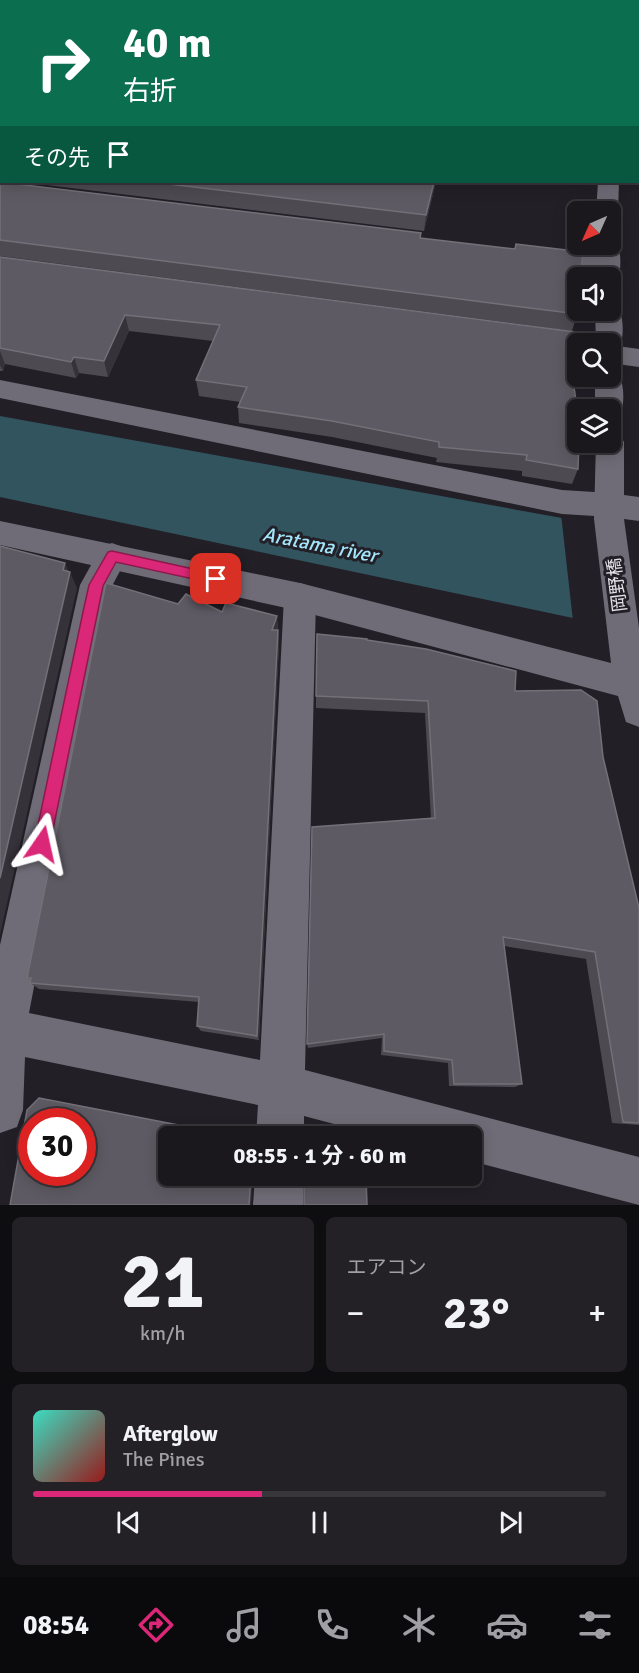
<!DOCTYPE html>
<html lang="ja">
<meta charset="utf-8">
<style>
:root{--surface:#1a171d;--page:#232026;--text:#f1f3f6;--muted:#9f9fa4;--line:#38363b;--accent:#db2777}
body{margin:0;font-family:Signika,"Noto Sans JP",sans-serif;background:var(--page);color:var(--text);height:100vh;display:flex;flex-direction:column;font-size:22px;white-space:nowrap}
*{box-sizing:border-box;margin:0}
p{font-size:20px;color:var(--muted)}
.icon{flex:none;width:33px;height:33px;fill:none;stroke:currentColor;stroke-width:2;stroke-linecap:round;stroke-linejoin:round}
.map{position:relative;height:1205px;overflow:hidden}
.sheet{display:flex;flex-direction:column;gap:12px;padding:12px;background:#0e0d10;flex:1}
.sheet>*{flex:none}
.banner{position:absolute;left:0px;top:0px;width:639px;height:183px;box-shadow:0 3px 15px #0003,0 0 0 2px var(--line);background:#0b6e4f;color:#fff;overflow:hidden}
.needle{width:39px;rotate:225deg}
.fabs{position:absolute;left:567px;top:201px;display:grid;gap:12px}
.fabs a{display:grid;place-items:center;width:54px;height:54px;border-radius:9px;background:var(--surface);box-shadow:0 3px 15px #0003,0 0 0 2px var(--line);font-size:30px}
.speed{position:absolute;left:18px;top:1108px;display:flex;gap:12px;font-size:30px;font-weight:700;text-align:center}
.speed>*{display:grid;place-content:center;width:78px;height:78px;border-radius:50%;background:var(--surface);box-shadow:0 3px 15px #0003,0 0 0 2px var(--line);line-height:1}
.speed .limit{border:9px solid #d22;background:#fff;color:#111}
.pin{position:absolute;display:grid;place-items:center;width:51px;height:51px;color:#fff;margin:-26px;border-radius:12px;box-shadow:0 3px 9px #0006}
.me{position:absolute;width:66px;margin:-33px;rotate:11deg;stroke-linejoin:round;filter:drop-shadow(0 0 4px #0008)}
.turn{display:flex;align-items:center;gap:21px;height:126px;padding:0 24px;font-size:27px}
.turn .icon{width:78px;height:78px;stroke-width:2.5}
.turn b{display:block;font-size:42px;line-height:51px}
.then{display:flex;align-items:center;height:57px;padding:0 24px;background:#0003;gap:12px;font-size:22px}
.big{font-size:45px;font-weight:700;line-height:1.1}
.sheet .tile{flex:1;display:flex;flex-direction:column;justify-content:center;gap:9px;min-width:0;padding:0 21px;border-radius:9px;background:var(--page)}
.sheet .dial{align-items:center;gap:0}
.dial b{font-size:78px;line-height:1}
.song{display:flex;align-items:center;gap:18px}
.cover{width:72px;height:72px;border-radius:9px;background:linear-gradient(135deg,hsl(170 70% 55%),hsl(0 70% 35%))}
.played{height:6px;border-radius:3px;background:linear-gradient(90deg,var(--accent) 40%,var(--line) 40%)}
.keys{display:flex;justify-content:space-around;direction:ltr}
.heat{display:flex;justify-content:space-between;align-items:center;font-size:33px;direction:ltr}
.sheet .tiles{flex:1;display:grid;gap:12px;grid-template-columns:1fr 1fr}
.tile:last-child{grid-column:span 2}
.trip{position:absolute;left:158px;top:1126px;width:324px;height:60px;border-radius:9px;background:var(--surface);box-shadow:0 3px 15px #0003,0 0 0 2px var(--line);font-weight:700;line-height:60px;text-align:center}
.menu{display:flex;height:96px;justify-content:space-around;align-items:center;background:#0a090c;color:var(--muted)}
.menu .icon{width:42px;height:42px}
.menu .selected{color:var(--accent)}
.menu b{font-size:27px;color:var(--text)}
.map>svg:first-child{display:block}
</style>
<div class="map">
<svg width="639" height="1205" viewBox="0 0 639 1205">
<rect width="100%" height="100%" fill="#221f27"/>
<polygon fill="#2f3d2c" points="166,0 577,0 165,1"/>
<polygon fill="#32545f" points="0,416 639,532 639,632 0,497"/>
<polygon fill="#221f27" points="561,514 639,529 639,635 573,621"/>
<g fill="none" stroke-linecap="round" stroke-linejoin="round">
<polygon fill="#706c77" fill-rule="evenodd" points="545,329 604,337 612,339 615,344 610,349 610,344 578,344 578,347 538,341 534,336 538,331"/>
<g fill="#706c77" fill-rule="evenodd">
<polygon points="133,0 149,0 132,2"/>
<polygon points="537,248 607,256 615,258 619,263 615,268 607,270 529,260 525,255 529,250"/>
<polygon points="610,345 639,349 639,367 610,363"/>
<polygon points="0,380 562,490 611,493 622,497 626,505 622,513 611,517 562,514 0,398"/>
<polygon points="112,543 123,547 128,556 112,586 106,612 29,1013 260,1060 284,597 288,587 300,583 312,587 316,597 305,1070 639,1157 639,1205 471,1161 471,1137 383,1137 304,1116 304,1137 256,1137 258,1105 25,1057 23,1110 17,1127 0,1133 0,945 80,585 101,547"/>
<polygon points="255,1176 303,1176 303,1205 253,1205"/>
</g>
<g fill="#706c77" fill-rule="evenodd">
<rect x="600" y="0" width="16" height="2"/>
<rect x="638" y="97" width="1" height="12"/>
<polygon points="598,182 619,182 618,212 615,217 610,218 610,212 596,212"/>
<path d="M610,238l5,1c7,9 7,35 1,44l-6,1v-6h-15v-34h15z"/>
<path d="M610,303l7,1c7,11 8,36 1,46l-8,2v-8h-14l-1,-34h15z"/>
<path d="M610,368l7,2c7,11 9,35 2,47l-9,2v-9h-15v-34h15z"/>
<polygon points="610,432 620,435 624,442 624,495 639,497 639,521 624,519 639,628 639,727 626,722 618,696 300,611 0,545 0,521 300,583 611,663 594,519 596,442 610,442"/>
</g>
</g>
<g fill="#4d4a52">
<polygon points="0,0 2,2 2,179 0,179"/>
<polygon points="0,182 421,233 420,238 515,249 516,244 577,314 572,331 0,256"/>
<polygon points="22,182 436,182 424,231"/>
<polygon points="0,257 574,387 578,469 572,484 522,476 522,471 436,462 437,458 332,437 239,423 238,407 240,402 199,396 196,380 213,341 129,331 108,377 79,373 76,378 5,364 3,371 0,371"/>
<polygon points="178,604 222,612 277,616 279,644 259,1040 201,1031 197,1026 199,1002 39,989 30,983 31,980 27,978"/>
<polygon points="367,640 515,691 603,757 639,908 639,1125 612,1123 586,959 504,946 522,1084 515,1087 449,1086 448,1063 381,1055 382,1038 308,1048 307,1044 431,819 425,713 316,708 316,696"/>
</g>
<g fill="#35323a">
<polygon points="103,0 118,0 117,2 102,2"/>
<polygon points="434,182 436,182 424,231 426,215"/>
<polygon points="125,315 129,331 108,377 104,361"/>
<polygon points="0,351 5,364 3,371 0,365"/>
<polygon points="74,357 79,373 76,378 71,362"/>
<polygon points="65,563 70,575 70,572 77,588 0,935 0,878"/>
<polygon points="277,616 279,644 259,1040 257,1036 272,630"/>
<polygon points="251,1176 253,1176 251,1205 249,1205"/>
</g>
<g fill="#5e5a63" stroke="#737078" stroke-width="1.5" fill-rule="evenodd">
<polygon points="0,0 103,0 102,2 2,2 2,163 0,163"/>
<polygon points="0,182 421,233 420,238 515,249 516,244 583,252 580,278 578,278 577,314 0,240"/>
<polygon points="152,182 434,182 426,215"/>
<polygon points="0,257 583,333 581,344 578,344 578,366 574,387 578,414 578,442 579,442 578,469 526,460 527,455 439,447 439,442 332,421 238,407 247,387 196,380 220,325 125,315 104,361 74,357 71,362 0,348"/>
<polygon points="0,546 65,563 63,570 70,572 0,878"/>
<polygon points="106,583 178,604 186,594 222,612 226,603 277,616 272,630 278,630 257,1036 197,1026 199,997 30,983 31,978 27,978"/>
<polygon points="317,634 367,639 367,640 426,649 516,671 515,691 581,690 597,701 603,757 639,908 639,1123 623,1122 595,952 503,937 522,1084 454,1084 452,1060 384,1051 384,1034 307,1044 312,827 435,818 428,701 316,696"/>
<path d="M39,1098l155,30 44,5 3,4h-73v39h83l-2,29h-239l17,-95zM32,1122h50v51h-50z"/>
<polygon points="304,1176 366,1176 367,1205 304,1205"/>
</g>
<polygon fill="#db2777" stroke="#8e194d" stroke-width="1.5" points="112,551 216,574 223,579 216,584 116,562 103,586 50,844 48,850 42,852 36,850 34,844 83,612 89,585 108,552"/>
<g text-anchor="middle" dominant-baseline="central" stroke-width="6" stroke-linejoin="round" paint-order="stroke">
<g font-size="18" fill="#e5e3e9" stroke="#221f27">
<text transform="translate(617 585) rotate(-97)">岡野橋</text>
</g>
<g font-size="20" font-style="italic" fill="#a2e5fa" stroke="#221f27">
<text transform="translate(320 545) rotate(11)">Aratama river</text>
</g>
</g>
</svg>
<div class="fabs">
<a><svg class="needle" viewBox="-14 -14 28 28"><path d="M0-13l5 13h-10z" fill="#e53935"/><path d="M0 13l5-13h-10z" fill="#9f9fa4"/></svg></a>
<a><svg class="icon" aria-label="sound" viewBox="0 0 24 24"><path d="M4 9h4l5-4v14l-5-4H4zM17 9q2 3 0 6"/></svg></a>
<a><svg class="icon" aria-label="search" viewBox="0 0 24 24"><circle cx="10" cy="10" r="6"/><path d="M15 15l6 6"/></svg></a>
<a><svg class="icon" aria-label="layers" viewBox="0 0 24 24"><path d="M12 4l9 5-9 5-9-5zM3 14l9 5 9-5"/></svg></a>
</div>
<div class="speed"><div class="limit">30</div></div>
<div class="pin" style="left:216px;top:579px;background:#d93025"><svg class="icon" aria-label="arrive" viewBox="0 0 24 24"><path d="M6 21V4h12l-3 4 3 4H6"/></svg></div>
<svg class="me" style="left:42px;top:844px" viewBox="-20 -20 40 40"><path d="M0-17L14 15 0 8-14 15z" fill="#db2777" stroke="#fff" stroke-width="4"/></svg>
<div class="trip">08:55 · 1 分 · 60 m</div>
<div class="banner">
<div class="turn"><svg class="icon" aria-label="right" viewBox="0 0 24 24"><path d="M7 20v-9h11M14 6l5 5-5 5"/></svg><div><b>40 m</b>右折</div></div>
<div class="then">その先<svg class="icon" aria-label="arrive" viewBox="0 0 24 24"><path d="M6 21V4h12l-3 4 3 4H6"/></svg></div>
</div>
</div>
<section class="sheet">
<div class="tiles">
<div class="tile dial"><b>21</b><p>km/h</p></div>
<div class="tile"><p>エアコン</p>
<div class="heat"><a>−</a><b class="big">23°</b><a>+</a></div>
</div>
<div class="tile">
<div class="song"><i class="cover"></i><div><b>Afterglow</b><p>The Pines</p></div></div>
<div class="played"></div>
<div class="keys"><svg class="icon" aria-label="previous" viewBox="0 0 24 24"><path d="M18 5L8 12l10 7zM5 5v14"/></svg><svg class="icon" aria-label="pause" viewBox="0 0 24 24"><path d="M8 5v14M16 5v14"/></svg><svg class="icon" aria-label="next" viewBox="0 0 24 24"><path d="M6 5l10 7-10 7zM19 5v14"/></svg></div>
</div>
</div>
</section>
<nav class="menu">
<b>08:54</b>
<svg class="icon selected" aria-label="directions" viewBox="0 0 24 24"><path d="M12 3l9 9-9 9-9-9zM9 14v-3h6M13 9l2 2-2 2"/></svg>
<svg class="icon" aria-label="music" viewBox="0 0 24 24"><path d="M9 18V5l10-2v13"/><circle cx="6" cy="18" r="3"/><circle cx="16" cy="16" r="3"/></svg>
<svg class="icon" aria-label="phone" viewBox="0 0 24 24"><path d="M5 4h4l2 5-3 2q2 4 5 5l2-3 5 2v4C11 20 4 13 5 4z"/></svg>
<svg class="icon" aria-label="climate" viewBox="0 0 24 24"><path d="M12 3v18M4 7l16 10M4 17L20 7"/></svg>
<svg class="icon" aria-label="car" viewBox="0 0 24 24"><path d="M5 17H2v-5l4-1 3-4h7l3 4 3 1v5h-3M9 17h6M6 11h13"/><circle cx="7" cy="17" r="2"/><circle cx="17" cy="17" r="2"/></svg>
<svg class="icon" aria-label="filters" viewBox="0 0 24 24"><path d="M4 7h16M4 17h16"/><circle cx="9" cy="7" r="2"/><circle cx="15" cy="17" r="2"/></svg>
</nav>
